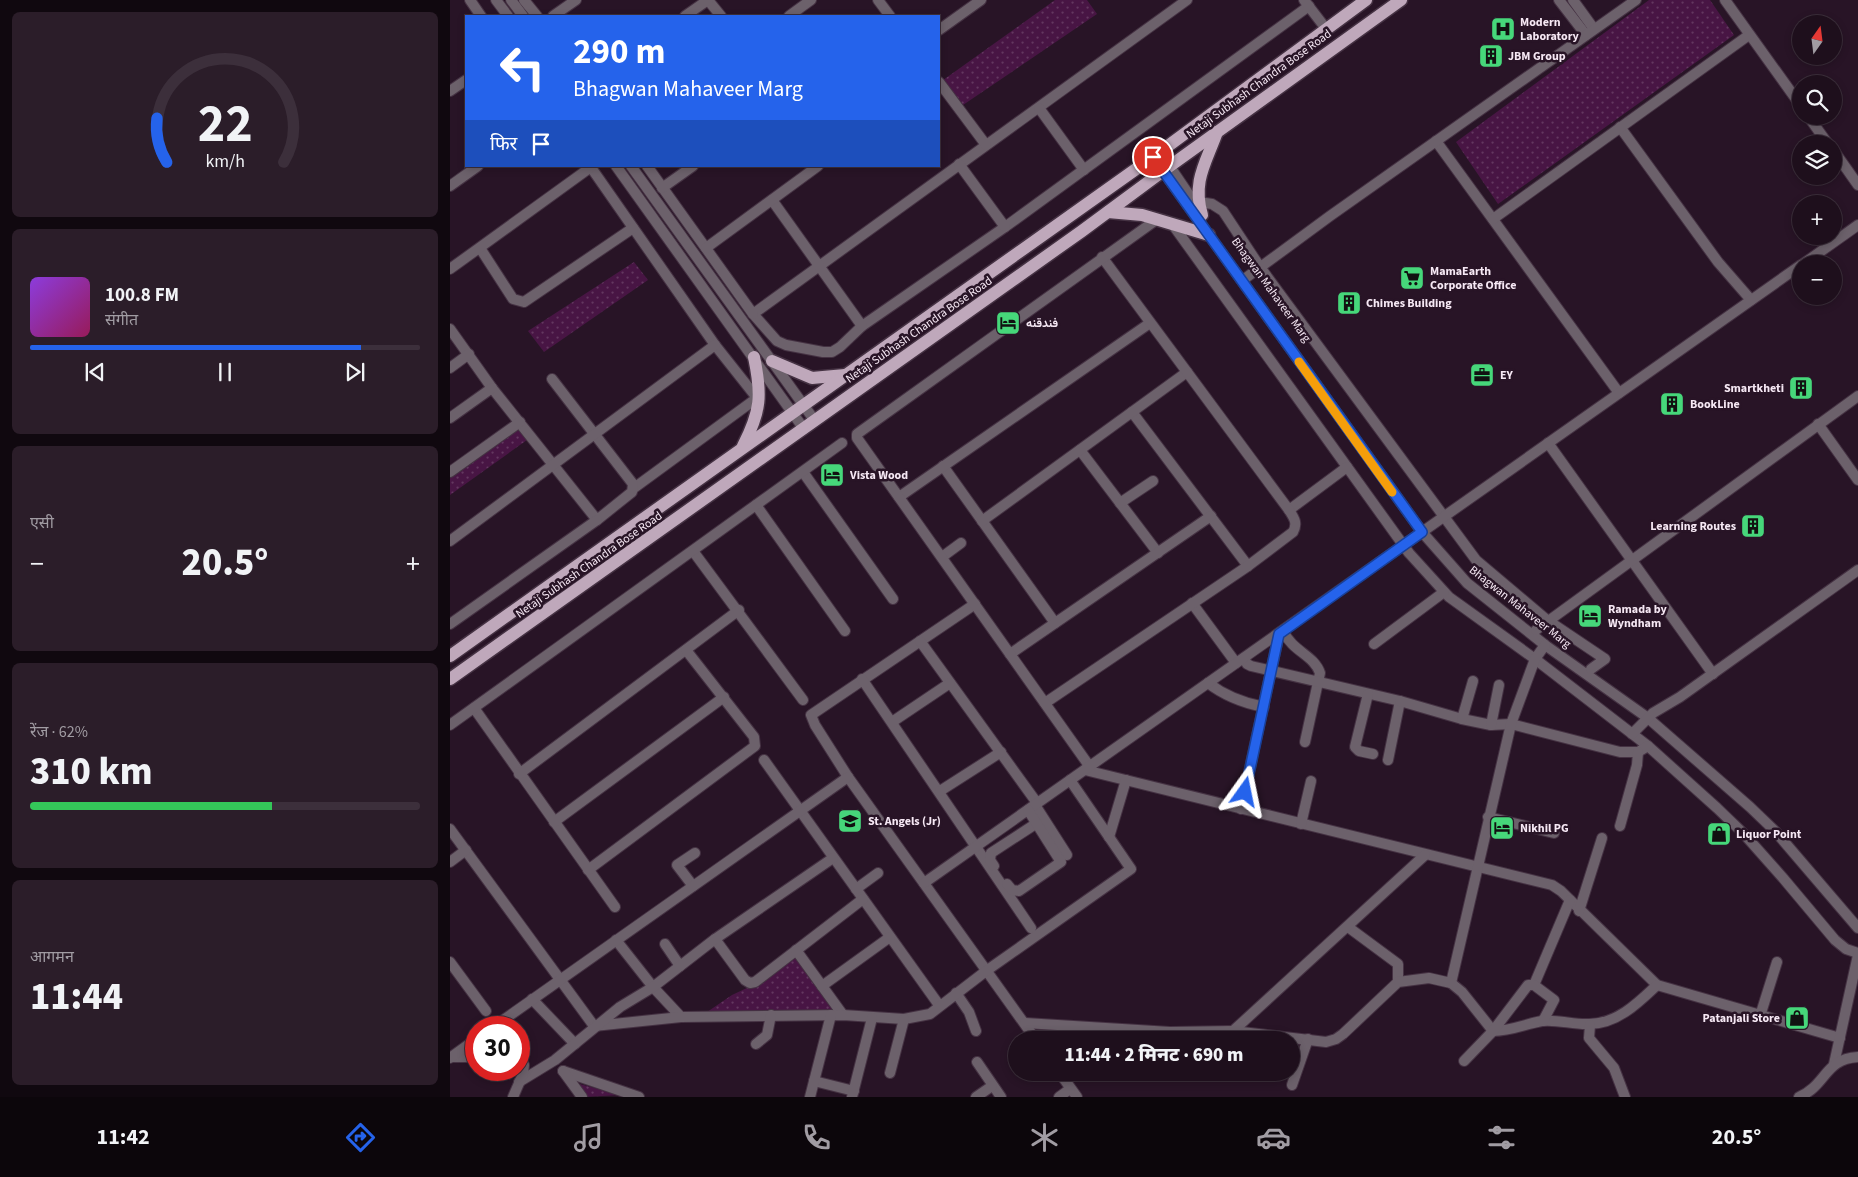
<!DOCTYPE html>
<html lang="hi">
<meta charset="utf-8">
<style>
:root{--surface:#1e0f1c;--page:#2b1d29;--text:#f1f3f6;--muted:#a19ca3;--line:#3c2f3b;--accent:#2563eb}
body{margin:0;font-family:"Source Sans 3",Vazirmatn,"Noto Sans Devanagari",sans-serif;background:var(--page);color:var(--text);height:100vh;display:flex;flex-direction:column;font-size:19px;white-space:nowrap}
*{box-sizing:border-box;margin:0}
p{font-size:16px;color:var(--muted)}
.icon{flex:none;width:28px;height:28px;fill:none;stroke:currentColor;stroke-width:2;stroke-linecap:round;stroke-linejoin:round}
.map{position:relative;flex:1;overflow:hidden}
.side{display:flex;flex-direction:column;gap:12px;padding:12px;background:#10080f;width:450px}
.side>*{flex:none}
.hud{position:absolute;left:15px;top:15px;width:475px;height:152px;border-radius:0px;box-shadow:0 2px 8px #0003,0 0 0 1px var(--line);background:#2563eb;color:#fff;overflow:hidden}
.needle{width:32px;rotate:14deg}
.fabs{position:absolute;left:1342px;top:15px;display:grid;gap:10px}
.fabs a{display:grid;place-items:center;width:50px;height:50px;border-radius:50%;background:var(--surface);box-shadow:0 2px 8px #0003,0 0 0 1px var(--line);font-size:25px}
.speed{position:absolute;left:15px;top:1016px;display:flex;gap:10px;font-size:25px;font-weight:700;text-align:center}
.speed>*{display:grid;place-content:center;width:65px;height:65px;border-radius:50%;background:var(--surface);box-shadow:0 2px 8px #0003,0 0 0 1px var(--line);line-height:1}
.speed .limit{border:8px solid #d22;background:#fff;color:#111}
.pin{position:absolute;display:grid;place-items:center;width:42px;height:42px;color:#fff;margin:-21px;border:2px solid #fff;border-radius:50%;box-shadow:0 1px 5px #0007}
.me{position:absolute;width:55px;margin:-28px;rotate:12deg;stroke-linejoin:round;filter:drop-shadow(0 0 4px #0008)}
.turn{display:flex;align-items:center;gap:18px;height:105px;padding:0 25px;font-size:22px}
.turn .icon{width:65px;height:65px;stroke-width:2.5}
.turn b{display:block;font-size:35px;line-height:42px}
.then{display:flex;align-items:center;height:48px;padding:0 25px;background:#0003;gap:10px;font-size:19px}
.big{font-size:38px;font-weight:800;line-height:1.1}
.side .widget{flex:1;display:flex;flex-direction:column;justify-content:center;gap:8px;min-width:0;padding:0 18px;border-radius:8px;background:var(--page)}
.side .dial{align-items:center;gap:0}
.dial svg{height:130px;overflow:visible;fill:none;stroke:var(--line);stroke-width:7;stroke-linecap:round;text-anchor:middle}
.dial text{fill:var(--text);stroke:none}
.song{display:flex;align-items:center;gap:15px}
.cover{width:60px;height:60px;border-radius:8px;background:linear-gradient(135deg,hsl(270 70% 55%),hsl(330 70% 35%))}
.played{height:5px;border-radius:2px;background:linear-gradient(90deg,var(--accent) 85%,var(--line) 85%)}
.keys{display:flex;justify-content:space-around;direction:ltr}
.heat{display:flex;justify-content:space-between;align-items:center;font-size:28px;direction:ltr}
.charge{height:8px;border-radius:4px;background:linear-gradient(90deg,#34c759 62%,var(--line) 0)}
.trip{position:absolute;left:558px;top:1031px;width:292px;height:50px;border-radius:25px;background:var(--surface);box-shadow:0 2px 8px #0003,0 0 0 1px var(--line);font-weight:800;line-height:50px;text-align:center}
.tabs{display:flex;height:80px;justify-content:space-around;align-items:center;background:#0c060b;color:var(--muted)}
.tabs .icon{width:35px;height:35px}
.tabs .current{color:var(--accent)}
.tabs b{font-size:22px;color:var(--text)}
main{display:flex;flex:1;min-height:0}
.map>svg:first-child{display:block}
</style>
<main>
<section class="side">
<div class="widget dial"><svg viewBox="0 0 100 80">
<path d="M14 69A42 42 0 1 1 86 69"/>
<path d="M14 69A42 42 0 0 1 8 42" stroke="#2563eb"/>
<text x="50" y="56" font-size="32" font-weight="700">22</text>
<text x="50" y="72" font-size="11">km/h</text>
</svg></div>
<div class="widget">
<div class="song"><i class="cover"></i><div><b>100.8 FM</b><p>संगीत</p></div></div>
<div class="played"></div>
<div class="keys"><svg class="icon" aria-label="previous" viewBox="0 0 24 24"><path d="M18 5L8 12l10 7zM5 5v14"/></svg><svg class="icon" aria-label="pause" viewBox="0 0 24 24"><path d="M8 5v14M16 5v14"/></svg><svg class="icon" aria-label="next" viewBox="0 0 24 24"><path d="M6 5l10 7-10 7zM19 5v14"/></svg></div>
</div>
<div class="widget"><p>एसी</p>
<div class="heat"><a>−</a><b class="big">20.5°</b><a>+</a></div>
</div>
<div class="widget"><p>रेंज · 62%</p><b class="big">310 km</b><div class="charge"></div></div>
<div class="widget"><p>आगमन</p><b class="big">11:44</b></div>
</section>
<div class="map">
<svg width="1408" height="1097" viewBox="0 0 1408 1097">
<defs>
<pattern id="park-dots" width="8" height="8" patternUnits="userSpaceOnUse" patternTransform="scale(1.25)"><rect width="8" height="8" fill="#481544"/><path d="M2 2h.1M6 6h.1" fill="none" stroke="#633760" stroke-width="1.8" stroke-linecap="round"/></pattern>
</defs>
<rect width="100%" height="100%" fill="#281426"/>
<g fill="url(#park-dots)">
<polygon points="605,0 637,0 647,14 513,105 489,83"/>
<polygon points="1199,0 1260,0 1284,35 1048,204 1006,142"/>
<polygon points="184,262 198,280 94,352 78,331"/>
<polygon points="69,429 77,440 0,495 0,476"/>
<polygon points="346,952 389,1012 257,1012 282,995 299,987"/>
<polygon points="122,1082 171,1095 134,1097"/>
</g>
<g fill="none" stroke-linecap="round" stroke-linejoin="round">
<defs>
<g id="minor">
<polyline points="20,0 31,16"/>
<polyline points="46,0 58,16"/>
<polyline points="61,0 73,16"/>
<polyline points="74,0 87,16"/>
<polyline points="258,0 271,16"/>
<polyline points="428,0 440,16"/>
<polyline points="737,0 303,314 327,341 336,345 373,352 382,352 390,347 412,326 555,227 859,6"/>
<polyline points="854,0 877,30"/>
<polyline points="1109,0 1136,35"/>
<polyline points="1123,0 1144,29"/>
<polyline points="1275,0 1351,106"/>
<polyline points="103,16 126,0"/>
<polyline points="235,16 258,0"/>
<polyline points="339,16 361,0"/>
<polyline points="489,30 531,0"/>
<polyline points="489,82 536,145"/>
<polyline points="0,91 16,80"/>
<polyline points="589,108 634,170"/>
<polyline points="1358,116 1378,144"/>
<polyline points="1170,127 1268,262 1301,300"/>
<polyline points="986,141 1169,393"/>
<polyline points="1384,151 1408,185"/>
<polyline points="710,152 750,211"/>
<polyline points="703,157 972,532 1017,583 1095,645 1198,718 1300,807 1325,831 1408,928"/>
<polyline points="509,164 555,227"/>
<polyline points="140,166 265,345 307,398 184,488"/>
<polyline points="166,166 354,429"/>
<polyline points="181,166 365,421"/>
<polyline points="197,166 303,314"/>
<polyline points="0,186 28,166"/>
<polyline points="212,188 243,166"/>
<polyline points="322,200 412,326"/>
<polyline points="749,202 762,204 773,211 810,267 1026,560 1097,620 1155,659 1141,669"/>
<polyline points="1043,219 1299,35"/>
<polyline points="723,225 959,553 999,597 1085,659 1198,746 1267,808 1294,834 1333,878 1385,940 1396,949 1408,953"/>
<polyline points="30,248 63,299 74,302 183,228"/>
<polyline points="256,248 368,166"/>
<polyline points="1353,264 1408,225"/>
<polyline points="0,269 141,167"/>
<polyline points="797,277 880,216 1186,0"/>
<polyline points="0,329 42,388 147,520 182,492 183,484 102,379"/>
<polyline points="0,368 19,354"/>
<polyline points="682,412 798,566"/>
<polyline points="0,418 42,388"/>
<polyline points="1368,424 1408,480"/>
<polyline points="1098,443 1263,674"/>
<polyline points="630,450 708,553"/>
<polyline points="493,466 605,623"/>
<polyline points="0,472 70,422"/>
<polyline points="353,472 443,599"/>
<polyline points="449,497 700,323"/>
<polyline points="670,503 703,481"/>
<polyline points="306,505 395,631"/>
<polyline points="839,510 897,467"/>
<polyline points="532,521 737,372"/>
<polyline points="0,541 265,345"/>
<polyline points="243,551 353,700"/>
<polyline points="492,557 511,543"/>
<polyline points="742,603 786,663"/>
<polyline points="525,604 361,715 365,725 398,777 586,1040"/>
<polyline points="0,624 147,520"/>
<polyline points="1086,630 1408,396"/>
<path d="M833,631c10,21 31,24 37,42l-15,69"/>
<polyline points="470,641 587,803"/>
<polyline points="924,644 994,592"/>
<polyline points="560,654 761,516"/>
<polyline points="794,658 797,664 801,666 950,701 938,760"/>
<polyline points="412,679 581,928"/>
<path d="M758,683c17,13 35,20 56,24"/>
<polyline points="918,694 905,747 909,751 923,754"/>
<polyline points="950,701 1012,719 1041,725 1061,724 1170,752 1188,752 1198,746"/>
<path d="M595,703l203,-137 45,-34c5,-9 1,-14 -4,-22l-187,-253"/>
<polyline points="24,708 165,907"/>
<polyline points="1012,719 1023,681"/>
<polyline points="442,722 500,683"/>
<polyline points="0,725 392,443"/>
<polyline points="1041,725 1049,685"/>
<polyline points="1182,734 1203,713 1230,697 1408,570"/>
<polyline points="314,760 489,1005"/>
<polyline points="640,767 407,438 407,434 706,220"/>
<polyline points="635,770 1102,885 1111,891 1207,985 1390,1038"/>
<polyline points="69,774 289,610"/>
<polyline points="490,791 551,752"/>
<polyline points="585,805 617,855"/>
<polyline points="791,809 829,634"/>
<polyline points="1038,817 1104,833"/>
<polyline points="104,822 274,697"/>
<polyline points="851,824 861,781"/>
<polyline points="1170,826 1187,765 1188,752"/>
<polyline points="0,829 144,1026"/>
<polyline points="659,837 676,780"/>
<polyline points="0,862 16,850"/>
<polyline points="544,866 540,860 541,853 587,823"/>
<polyline points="138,870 305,746 304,737 236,650"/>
<polyline points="474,883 1351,265"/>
<polyline points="557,884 562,890 569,891 611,862 578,810"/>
<polyline points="243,886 227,865 245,853"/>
<polyline points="406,889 428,873"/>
<polyline points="1129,911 1152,838"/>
<polyline points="898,927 948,964 948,982"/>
<polyline points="265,939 295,980 300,983 305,982 413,899"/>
<polyline points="166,940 203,987 231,1017"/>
<polyline points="215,944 230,966"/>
<polyline points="346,950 393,1015"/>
<polyline points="0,962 36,1011"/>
<polyline points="1001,983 1061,724 1085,659 1095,645"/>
<polyline points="1084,985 1120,900"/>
<polyline points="372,986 440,937"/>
<polyline points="506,993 519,1012 526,1031"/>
<polyline points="82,999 125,1044"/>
<polyline points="1310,1016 1327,962"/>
<path d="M575,1023l145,9 63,-1 93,11 10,-3 7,-5 55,-52 31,-4 22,5 11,9 31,39c18,0 32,-7 49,-10 15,-2 32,4 47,3 28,0 49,-21 68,-39"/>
<polyline points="1140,1025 1139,1038 1164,1068 1175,1097"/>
<polyline points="144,1026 231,1017 393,1015 454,1019 480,1014 536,971 681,869 620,780"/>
<polyline points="42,1028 398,777"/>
<polyline points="783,1031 975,855"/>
<polyline points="306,1044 317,1035 321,1015"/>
<polyline points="1,1057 26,1057"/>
<polyline points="0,1058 26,1039"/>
<polyline points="1014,1061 1043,1031 1078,985 1084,985 1104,1000 1093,1021"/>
<polyline points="527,1062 551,1097"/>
<polyline points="1384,1064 1408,955"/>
<polyline points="113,1071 189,1097"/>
<polyline points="113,1071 132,1097"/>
<polyline points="609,1072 627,1097"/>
<polyline points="440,1073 454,1019"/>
<polyline points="364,1081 404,1091"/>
<polyline points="69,1082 105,1060 170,1007 203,987 265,939 383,858"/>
<polyline points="842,1085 858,1039"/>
<polyline points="63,1097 73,1074 74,1065 69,1058"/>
<polyline points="360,1097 381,1015"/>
<polyline points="402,1097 422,1018"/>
<polyline points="526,1097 542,1086"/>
<polyline points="609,1097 620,1089"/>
<path d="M1349,1097c28,-12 25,-38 59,-40"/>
</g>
<g id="major">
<polyline points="658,212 692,215 759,235"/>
<path d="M752,215c-10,-34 4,-52 15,-83"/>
<polyline points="322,361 362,378 395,375"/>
<path d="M293,446c18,-35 19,-51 11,-89"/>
<polyline points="0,656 703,157 916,0"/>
<polyline points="0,679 632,231 713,171 951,0"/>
</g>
</defs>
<use href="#minor" stroke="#453243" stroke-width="12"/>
<use href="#major" stroke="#453243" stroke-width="15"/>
<use href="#minor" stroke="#6c616b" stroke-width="10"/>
<use href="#major" stroke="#bfa8bb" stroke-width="12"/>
</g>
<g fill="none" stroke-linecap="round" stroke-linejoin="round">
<defs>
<polyline id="route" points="703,157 972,532 829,634 795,792"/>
</defs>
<use href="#route" stroke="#184099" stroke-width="12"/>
<use href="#route" stroke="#2563eb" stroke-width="9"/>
<polyline stroke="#f59e0b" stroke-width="9" points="849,362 942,492"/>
</g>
<defs>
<symbol id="hospital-square" viewBox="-11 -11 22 22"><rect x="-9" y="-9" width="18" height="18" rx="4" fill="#46d77a" stroke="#281426"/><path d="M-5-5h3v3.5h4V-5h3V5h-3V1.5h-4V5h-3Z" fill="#111"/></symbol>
<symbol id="building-square" viewBox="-11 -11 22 22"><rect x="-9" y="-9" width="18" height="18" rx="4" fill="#46d77a" stroke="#281426"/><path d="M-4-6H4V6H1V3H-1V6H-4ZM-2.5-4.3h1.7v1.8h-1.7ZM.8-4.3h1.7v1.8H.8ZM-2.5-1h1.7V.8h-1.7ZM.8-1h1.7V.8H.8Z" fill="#111"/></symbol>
<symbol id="supermarket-square" viewBox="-11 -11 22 22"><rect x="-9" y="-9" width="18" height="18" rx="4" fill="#46d77a" stroke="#281426"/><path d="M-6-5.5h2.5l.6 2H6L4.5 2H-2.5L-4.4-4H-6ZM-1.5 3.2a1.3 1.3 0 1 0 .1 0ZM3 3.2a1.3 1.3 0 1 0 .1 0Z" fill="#111"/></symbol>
<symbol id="hotel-square" viewBox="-11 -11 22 22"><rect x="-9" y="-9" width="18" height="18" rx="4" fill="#46d77a" stroke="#281426"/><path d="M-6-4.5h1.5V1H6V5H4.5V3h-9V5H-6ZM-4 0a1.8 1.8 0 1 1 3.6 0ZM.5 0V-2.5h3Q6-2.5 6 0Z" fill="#111"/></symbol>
<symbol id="office-square" viewBox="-11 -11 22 22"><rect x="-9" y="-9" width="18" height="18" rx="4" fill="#46d77a" stroke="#281426"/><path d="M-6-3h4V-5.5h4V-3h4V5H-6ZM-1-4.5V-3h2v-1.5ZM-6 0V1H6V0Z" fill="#111"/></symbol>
<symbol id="school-square" viewBox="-11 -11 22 22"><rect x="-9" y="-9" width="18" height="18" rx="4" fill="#46d77a" stroke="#281426"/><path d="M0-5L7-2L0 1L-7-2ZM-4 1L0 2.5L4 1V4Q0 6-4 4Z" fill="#111"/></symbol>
<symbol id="shop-square" viewBox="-11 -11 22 22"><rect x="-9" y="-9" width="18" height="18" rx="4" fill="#46d77a" stroke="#281426"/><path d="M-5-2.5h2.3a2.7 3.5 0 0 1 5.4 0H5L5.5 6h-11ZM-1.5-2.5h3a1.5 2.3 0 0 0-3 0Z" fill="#111"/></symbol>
</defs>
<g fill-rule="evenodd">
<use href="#hospital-square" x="1039" y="15" width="28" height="28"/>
<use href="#building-square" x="1027" y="42" width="28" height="28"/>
<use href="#supermarket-square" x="948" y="264" width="28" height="28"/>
<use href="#building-square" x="885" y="289" width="28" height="28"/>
<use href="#hotel-square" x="544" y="309" width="28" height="28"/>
<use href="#office-square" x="1018" y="361" width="28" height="28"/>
<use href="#building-square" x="1337" y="374" width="28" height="28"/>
<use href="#building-square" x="1208" y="390" width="28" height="28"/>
<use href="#hotel-square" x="368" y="461" width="28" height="28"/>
<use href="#building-square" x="1289" y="512" width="28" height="28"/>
<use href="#hotel-square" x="1126" y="602" width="28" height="28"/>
<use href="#school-square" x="386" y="807" width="28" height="28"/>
<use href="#hotel-square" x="1038" y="814" width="28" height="28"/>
<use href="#shop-square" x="1255" y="820" width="28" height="28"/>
<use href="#shop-square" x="1333" y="1004" width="28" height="28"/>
</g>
<g text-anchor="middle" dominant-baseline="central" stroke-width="5" stroke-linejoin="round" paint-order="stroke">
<g font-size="12" font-weight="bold" fill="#f6e8f4" stroke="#281426" text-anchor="start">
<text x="1070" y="22">Modern<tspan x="1070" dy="14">Laboratory</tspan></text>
<text x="1058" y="56">JBM Group</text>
<text x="980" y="271">MamaEarth<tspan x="980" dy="14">Corporate Office</tspan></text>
<text x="916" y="303">Chimes Building</text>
<text x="576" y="323">فندقنه</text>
<text x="1050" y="375">EY</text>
<text x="1334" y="388" text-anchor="end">Smartkheti</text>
<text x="1240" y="404">BookLine</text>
<text x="400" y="475">Vista Wood</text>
<text x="1286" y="526" text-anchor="end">Learning Routes</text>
<text x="1158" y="609">Ramada by<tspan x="1158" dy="14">Wyndham</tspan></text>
<text x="418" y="821">St. Angels (Jr)</text>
<text x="1070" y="828">Nikhil PG</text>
<text x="1286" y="834">Liquor Point</text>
<text x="1330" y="1018" text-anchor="end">Patanjali Store</text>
</g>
<g font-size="12" fill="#f6e8f4" stroke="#281426">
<text transform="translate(809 84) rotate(-36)">Netaji Subhash Chandra Bose Road</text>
<text transform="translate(821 290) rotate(54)">Bhagwan Mahaveer Marg</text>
<text transform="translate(469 330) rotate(-35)">Netaji Subhash Chandra Bose Road</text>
<text transform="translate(139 565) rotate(-35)">Netaji Subhash Chandra Bose Road</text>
<text transform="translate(1070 607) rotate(38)">Bhagwan Mahaveer Marg</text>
</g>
</g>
</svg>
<div class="fabs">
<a><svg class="needle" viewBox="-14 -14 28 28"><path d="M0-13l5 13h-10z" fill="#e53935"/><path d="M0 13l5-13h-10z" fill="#a19ca3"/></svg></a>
<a><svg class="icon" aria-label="search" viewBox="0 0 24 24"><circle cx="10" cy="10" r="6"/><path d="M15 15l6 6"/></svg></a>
<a><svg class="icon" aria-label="layers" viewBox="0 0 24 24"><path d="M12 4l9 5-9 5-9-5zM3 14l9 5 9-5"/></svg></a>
<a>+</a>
<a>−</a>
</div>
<div class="speed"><div class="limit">30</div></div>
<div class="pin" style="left:703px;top:157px;background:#d93025"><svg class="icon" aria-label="arrive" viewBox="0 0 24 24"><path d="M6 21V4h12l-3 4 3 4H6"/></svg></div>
<svg class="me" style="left:795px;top:792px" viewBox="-20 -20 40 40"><path d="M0-17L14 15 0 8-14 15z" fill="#2563eb" stroke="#fff" stroke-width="4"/></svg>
<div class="trip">11:44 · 2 मिनट · 690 m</div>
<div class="hud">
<div class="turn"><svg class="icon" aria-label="left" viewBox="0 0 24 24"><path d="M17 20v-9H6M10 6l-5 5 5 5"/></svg><div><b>290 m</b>Bhagwan Mahaveer Marg</div></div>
<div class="then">फिर<svg class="icon" aria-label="arrive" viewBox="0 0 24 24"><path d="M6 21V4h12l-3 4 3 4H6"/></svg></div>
</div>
</div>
</main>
<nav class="tabs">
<b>11:42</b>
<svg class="icon current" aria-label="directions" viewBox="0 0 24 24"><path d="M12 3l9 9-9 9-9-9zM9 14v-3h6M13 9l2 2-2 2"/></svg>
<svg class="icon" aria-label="music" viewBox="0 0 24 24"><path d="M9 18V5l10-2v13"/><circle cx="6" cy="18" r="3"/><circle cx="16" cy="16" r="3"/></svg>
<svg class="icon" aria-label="phone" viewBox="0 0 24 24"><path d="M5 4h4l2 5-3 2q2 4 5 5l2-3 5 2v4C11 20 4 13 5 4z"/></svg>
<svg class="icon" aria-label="climate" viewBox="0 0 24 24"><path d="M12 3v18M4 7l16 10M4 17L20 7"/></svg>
<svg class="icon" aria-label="car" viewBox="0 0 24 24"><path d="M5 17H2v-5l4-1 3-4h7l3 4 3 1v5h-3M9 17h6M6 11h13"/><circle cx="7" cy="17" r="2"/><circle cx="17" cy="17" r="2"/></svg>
<svg class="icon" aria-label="filters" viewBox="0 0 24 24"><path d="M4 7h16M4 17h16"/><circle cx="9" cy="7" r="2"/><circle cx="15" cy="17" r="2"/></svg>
<b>20.5°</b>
</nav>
